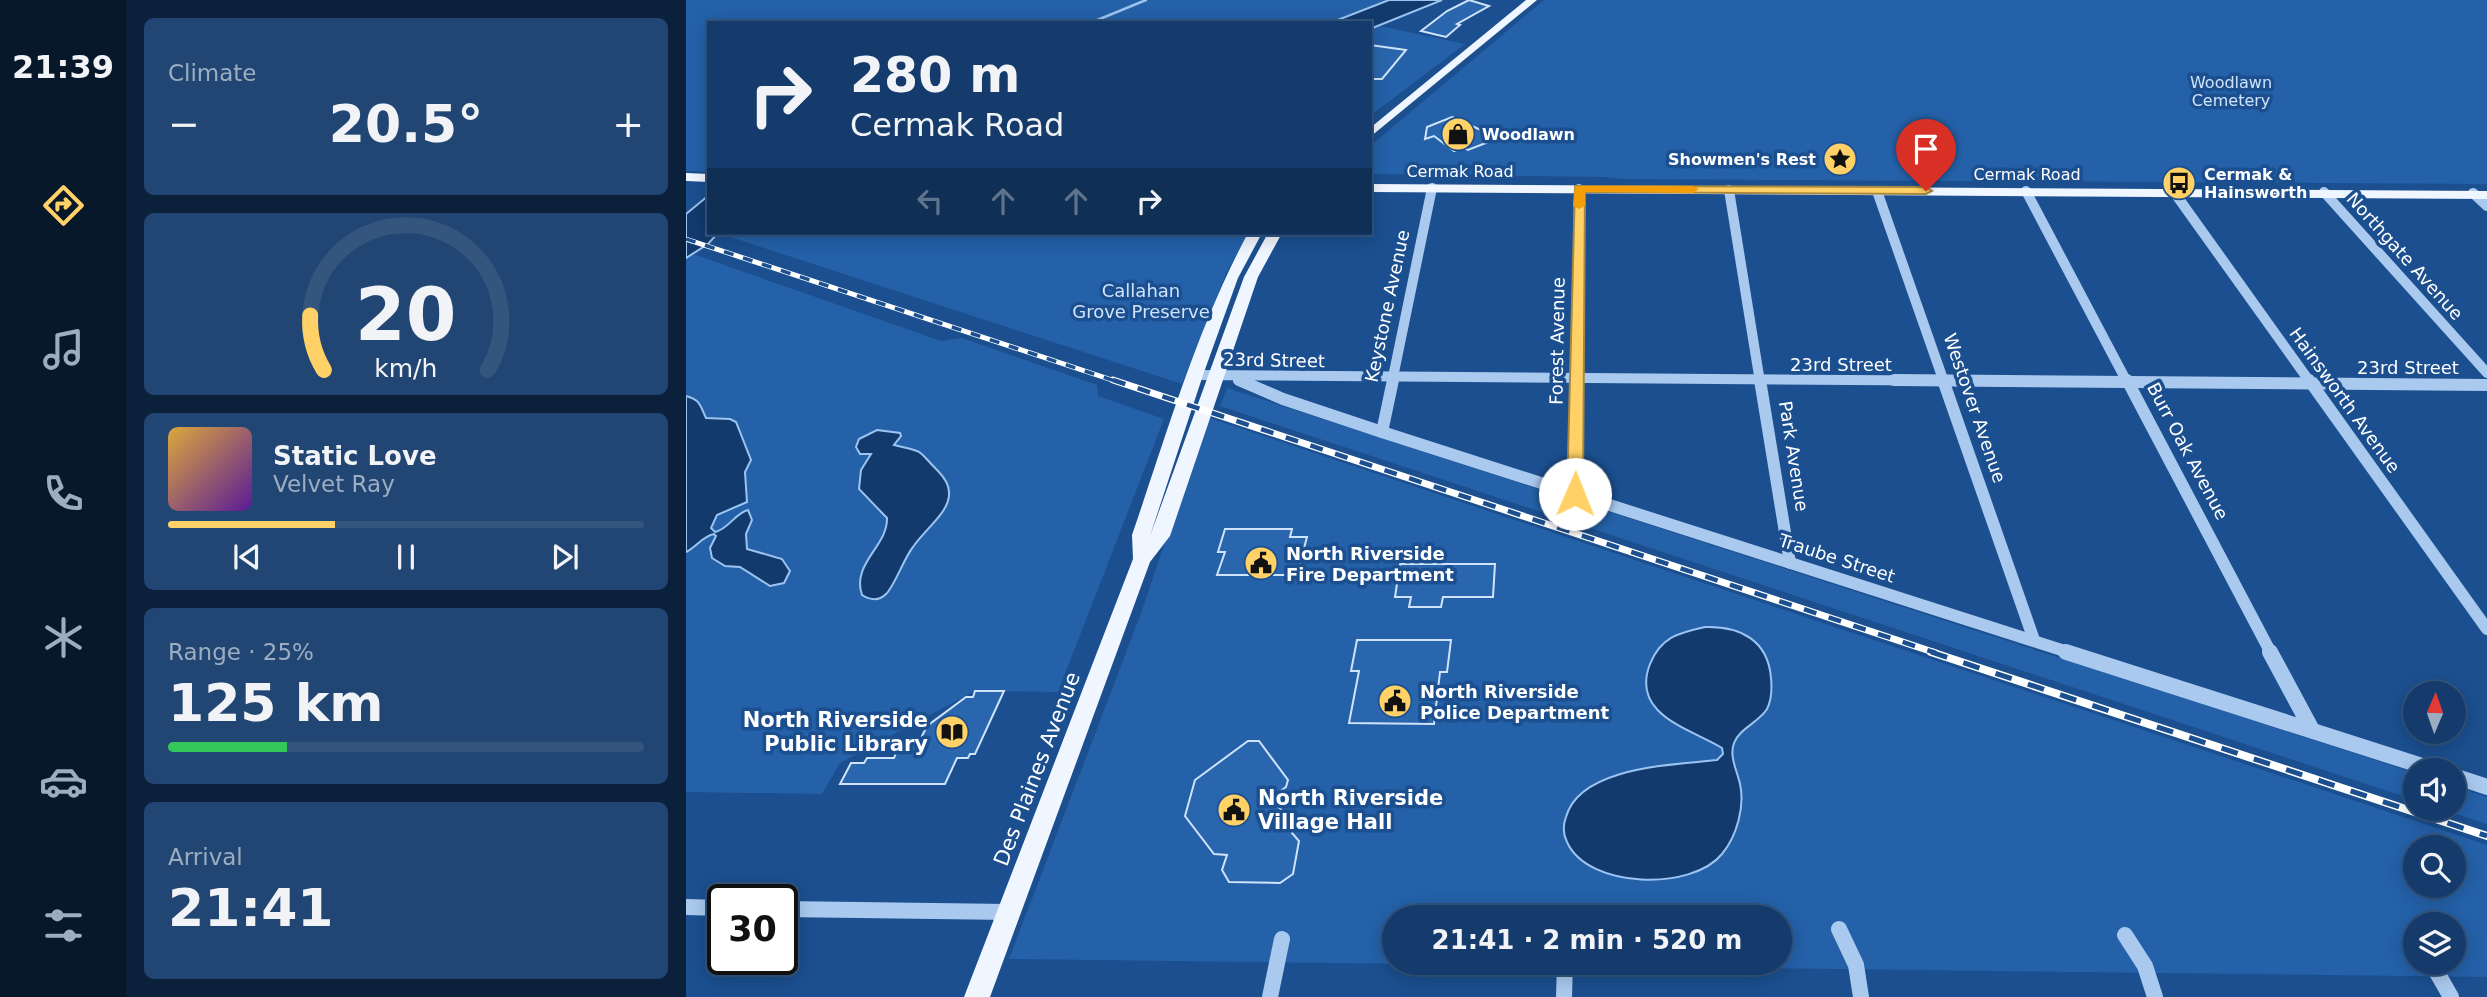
<!DOCTYPE html>
<meta charset="utf-8">
<style>
:root{--surface:#143b6b;--page:#214673;--text:#f1f3f6;--muted:#9dadc1;--line:#33557e;--accent:#ffd166}
body{margin:0;font-family:"DejaVu Sans",sans-serif;background:var(--page);color:var(--text);height:100vh;display:flex;flex-direction:column;font-size:26px;white-space:nowrap}
*{box-sizing:border-box;margin:0}
p{font-size:23px;color:var(--muted)}
.icon{flex:none;width:38px;height:38px;fill:none;stroke:currentColor;stroke-width:2;stroke-linecap:round;stroke-linejoin:round}
.map{position:relative;flex:1;overflow:hidden}
.panel{display:flex;flex-direction:column;gap:18px;padding:18px;background:#0b203b;width:560px}
.panel>*{flex:none}
.top-card{position:absolute;left:21px;top:21px;width:665px;height:214px;border-radius:0px;box-shadow:0 4px 18px #0003,0 0 0 2px var(--line);background:#143b6b;color:var(--text);overflow:hidden}
.needle{width:46px;rotate:2deg}
.tools{position:absolute;left:1717px;top:681px;display:grid;gap:14px}
.tools a{display:grid;place-items:center;width:63px;height:63px;border-radius:50%;background:var(--surface);box-shadow:0 4px 18px #0003,0 0 0 2px var(--line);font-size:35px}
.speed{position:absolute;left:21px;top:884px;display:flex;gap:14px;font-size:35px;font-weight:700;text-align:center}
.speed>*{display:grid;place-content:center;width:91px;height:91px;border-radius:50%;background:var(--surface);box-shadow:0 4px 18px #0003,0 0 0 2px var(--line);line-height:1}
.speed .limit{border:4px solid #111;border-radius:10px;background:#fff;color:#111}
.pin{position:absolute;display:grid;place-items:center;width:60px;height:60px;color:#fff;margin:-72px -30px;border-radius:50% 50% 50% 0;rotate:-45deg;box-shadow:0 0 7px #0007}
.pin .icon{rotate:45deg}
.me{position:absolute;width:77px;margin:-38px;rotate:1deg;stroke-linejoin:round;filter:drop-shadow(0 0 5px #0008)}
.turn{display:flex;align-items:center;gap:24px;height:147px;padding:0 28px;font-size:32px}
.turn .icon{width:91px;height:91px;stroke-width:2.5}
.turn b{display:block;font-size:49px;line-height:60px}
.lanes{display:flex;align-items:center;height:66px;padding:0 28px;background:#0003;justify-content:center;gap:35px;direction:ltr}
.lanes .off{opacity:.35}
.big{font-size:52px;font-weight:700;line-height:1.1}
.panel .tile{flex:1;display:flex;flex-direction:column;justify-content:center;gap:10px;min-width:0;padding:0 24px;border-radius:10px;background:var(--page)}
.panel .dial{align-items:center;gap:0}
.dial svg{height:182px;overflow:visible;fill:none;stroke:var(--line);stroke-width:7;stroke-linecap:round;text-anchor:middle}
.dial text{fill:var(--text);stroke:none}
.song{display:flex;align-items:center;gap:21px}
.cover{width:84px;height:84px;border-radius:10px;background:linear-gradient(135deg,hsl(40 70% 55%),hsl(270 70% 35%))}
.played{height:7px;border-radius:4px;background:linear-gradient(90deg,var(--accent) 35%,var(--line) 35%)}
.keys{display:flex;justify-content:space-around;direction:ltr}
.heat{display:flex;justify-content:space-between;align-items:center;font-size:38px;direction:ltr}
.charge{height:10px;border-radius:5px;background:linear-gradient(90deg,#34c759 25%,var(--line) 0)}
.trip{position:absolute;left:696px;top:905px;width:410px;height:70px;border-radius:35px;background:var(--surface);box-shadow:0 4px 18px #0003,0 0 0 2px var(--line);font-weight:700;line-height:70px;text-align:center}
main{display:flex;flex:1;min-height:0}
.tabs{display:flex;flex-direction:column;width:126px;justify-content:space-around;align-items:center;background:#08182b;color:var(--muted)}
.tabs .icon{width:49px;height:49px}
.tabs .on{color:var(--accent)}
.tabs b{font-size:32px;color:var(--text)}
.map>svg:first-child{display:block}
</style>
<main>
<nav class="tabs">
<b>21:39</b>
<svg class="icon on" aria-label="directions" viewBox="0 0 24 24"><path d="M12 3l9 9-9 9-9-9zM9 14v-3h6M13 9l2 2-2 2"/></svg>
<svg class="icon" aria-label="music" viewBox="0 0 24 24"><path d="M9 18V5l10-2v13"/><circle cx="6" cy="18" r="3"/><circle cx="16" cy="16" r="3"/></svg>
<svg class="icon" aria-label="phone" viewBox="0 0 24 24"><path d="M5 4h4l2 5-3 2q2 4 5 5l2-3 5 2v4C11 20 4 13 5 4z"/></svg>
<svg class="icon" aria-label="climate" viewBox="0 0 24 24"><path d="M12 3v18M4 7l16 10M4 17L20 7"/></svg>
<svg class="icon" aria-label="car" viewBox="0 0 24 24"><path d="M5 17H2v-5l4-1 3-4h7l3 4 3 1v5h-3M9 17h6M6 11h13"/><circle cx="7" cy="17" r="2"/><circle cx="17" cy="17" r="2"/></svg>
<svg class="icon" aria-label="filters" viewBox="0 0 24 24"><path d="M4 7h16M4 17h16"/><circle cx="9" cy="7" r="2"/><circle cx="15" cy="17" r="2"/></svg>
</nav>
<section class="panel">
<div class="tile"><p>Climate</p>
<div class="heat"><a>−</a><b class="big">20.5°</b><a>+</a></div>
</div>
<div class="tile dial"><svg viewBox="0 0 100 80">
<path d="M14 69A42 42 0 1 1 86 69"/>
<path d="M14 69A42 42 0 0 1 8 45" stroke="#ffd166"/>
<text x="50" y="56" font-size="32" font-weight="700">20</text>
<text x="50" y="72" font-size="11">km/h</text>
</svg></div>
<div class="tile">
<div class="song"><i class="cover"></i><div><b>Static Love</b><p>Velvet Ray</p></div></div>
<div class="played"></div>
<div class="keys"><svg class="icon" aria-label="previous" viewBox="0 0 24 24"><path d="M18 5L8 12l10 7zM5 5v14"/></svg><svg class="icon" aria-label="pause" viewBox="0 0 24 24"><path d="M8 5v14M16 5v14"/></svg><svg class="icon" aria-label="next" viewBox="0 0 24 24"><path d="M6 5l10 7-10 7zM19 5v14"/></svg></div>
</div>
<div class="tile"><p>Range · 25%</p><b class="big">125 km</b><div class="charge"></div></div>
<div class="tile"><p>Arrival</p><b class="big">21:41</b></div>
</section>
<div class="map">
<svg width="1801" height="997" viewBox="0 0 1801 997">
<rect width="100%" height="100%" fill="#1b4f8f"/>
<g fill="#2461a8" fill-rule="evenodd">
<polygon points="0,0 703,0 644,23 23,23 23,171 0,171"/>
<polygon points="858,0 1801,0 1801,184 936,179 919,177 684,174 684,146"/>
<polygon points="694,26 779,44 684,116 684,29"/>
<polygon points="32,233 563,233 541,271 496,384"/>
<polygon points="7,254 255,341 276,338 411,385 412,396 478,419 372,692 289,691 154,763 136,794 0,792 0,258"/>
<polygon points="541,388 1729,773 1729,800 534,406"/>
<path d="M521,417l1280,428v132l-1478,-18 131,-343zM1729,847h39v39h-39zM709,917h385v45h-385zM1729,924h39v38h-39z"/>
<polygon points="1768,786 1801,797 1801,824 1755,809 1768,808"/>
</g>
<g fill="#123a6d" stroke="#9cc4f0" stroke-width="2">
<polygon points="703,0 756,0 684,29 684,23 644,23"/>
<polygon points="23,195 23,233 32,233 22,244 0,258 0,214"/>
<path d="M0,396c15,4 14,10 20,22l24,1 6,3 15,38 -6,12 2,30 -30,13 -6,13 4,4c14,-3 20,-19 33,-22l4,10 -6,14 1,15 35,10 8,12 -6,12 -14,3 -30,-19 -15,-1 -13,-8 -2,-10 6,-12 -2,-2c-11,2 -18,13 -28,18z"/>
<path d="M191,430l23,3 1,3 -7,9c33,8 21,3 44,26 30,30 -8,51 -25,76 -9,11 -19,40 -27,47 -7,7 -16,6 -24,1 -11,-31 26,-49 25,-77l-28,-29 2,-19 10,-16h-11l-4,-7 3,-8z"/>
<path d="M1019,627c35,-1 63,13 66,51 1,10 1,21 -4,31 -8,13 -28,20 -33,34 -5,14 3,27 6,41 5,22 -3,52 -18,70 -30,37 -134,35 -155,-12 -4,-8 -4,-17 -1,-25 14,-51 109,-52 151,-57l6,-6 -1,-6c-31,-19 -92,-33 -72,-84 11,-27 28,-31 55,-37z"/>
</g>
<g fill="none" stroke-linecap="round" stroke-linejoin="round">
<polyline stroke="#9cc4f0" stroke-width="2.5" points="404,23 460,0"/>
</g>
<g fill="#2a66ad" stroke="#cfe3fa" stroke-width="2">
<polygon points="783,0 803,6 771,24 774,25 760,37 735,31 761,11"/>
<polygon points="684,45 720,50 696,79 684,79"/>
<polygon points="766,117 806,135 800,138 805,141 782,150 777,147 768,151 748,136 739,139 741,127"/>
<polygon points="539,529 606,529 604,537 621,537 611,575 531,575 539,552 532,552"/>
<polygon points="714,564 809,564 807,597 757,597 755,607 723,607 725,597 709,597"/>
<polygon points="671,640 765,640 761,672 754,672 748,724 663,723 673,671 665,671"/>
<polygon points="289,691 318,691 289,754 284,754 282,758 271,758 259,784 154,784 165,763 178,763 181,758 208,758 212,748 225,748 230,738 235,738 241,726 280,697 287,697"/>
<polygon points="562,741 573,741 602,780 600,787 593,792 590,804 608,824 606,833 613,841 607,874 594,883 543,882 536,870 541,855 528,854 499,816 509,780"/>
</g>
<g fill="none" stroke-linecap="round" stroke-linejoin="round">
<g stroke="#a9c9ee" stroke-width="10">
<polyline points="1043,190 1074,382"/>
<polyline points="1191,191 1258,382"/>
<polyline points="1340,191 1441,382"/>
<polyline points="1488,192 1624,382"/>
<polyline points="1638,192 1801,373"/>
<polyline points="1787,193 1801,206"/>
<polyline points="509,375 1434,382"/>
<polyline points="552,380 557,382"/>
<polyline points="706,382 746,188"/>
<polyline points="890,382 893,189"/>
</g>
<g stroke="#a9c9ee" stroke-width="12">
<polyline points="553,380 597,399 696,432 1385,653"/>
<polyline points="1074,380 1104,563"/>
<polyline points="1208,380 1801,385"/>
<polyline points="1257,380 1348,640"/>
<polyline points="1441,380 1585,653"/>
<polyline points="1623,380 1801,629"/>
<polyline points="696,432 707,380"/>
<polyline points="889,494 890,380"/>
</g>
<g stroke="#a9c9ee" stroke-width="16">
<polyline points="1380,652 1749,770"/>
<polyline points="1584,652 1626,730"/>
<polyline points="1768,776 1801,787"/>
<polyline points="0,907 37,908"/>
<polyline points="96,909 323,912"/>
<polyline points="1153,929 1170,965 1175,997"/>
<polyline points="1439,935 1459,966 1469,997"/>
<polyline points="1725,939 1729,944"/>
<polyline points="1745,962 1765,997"/>
<polyline points="584,997 596,939"/>
<polyline points="878,997 879,962"/>
</g>
<g fill="#f0f6ff" fill-rule="evenodd">
<polygon points="840,0 851,0 684,137 684,128"/>
<polygon points="0,173 23,174 23,182 0,181"/>
<polygon points="684,184 1801,191 1801,199 684,192"/>
<path d="M562,233h14l-24,45 -35,97 -53,161 94,-259 24,-44h14l-24,44 -88,259 -20,26 -160,435h-26l169,-438 -1,-24c35,-102 65,-207 116,-302z"/>
</g>
<defs>
<polyline id="rail-far2" points="0,239 432,382"/>
<polyline id="rail-far1" points="427,380 1250,653"/>
<polyline id="rail" points="1245,652 1801,836"/>
</defs>
<use href="#rail-far2" stroke="#fff" stroke-width="5"/>
<use href="#rail-far1" stroke="#fff" stroke-width="7"/>
<use href="#rail" stroke="#fff" stroke-width="8"/>
<use href="#rail-far2" stroke="#1b4f8f" stroke-width="3.5" stroke-dasharray="10" stroke-linecap="butt"/>
<use href="#rail-far1" stroke="#1b4f8f" stroke-width="4.5" stroke-dasharray="13" stroke-linecap="butt"/>
<use href="#rail" stroke="#1b4f8f" stroke-width="5" stroke-dasharray="17" stroke-linecap="butt"/>
</g>
<polygon fill="#ffd166" stroke="#a68842" stroke-width="2" points="889,186 1240,187 1246,191 1240,194 899,192 897,494 889,500 881,494"/>
<polygon fill="#f59e0b" points="889,186 1007,186 1013,189 1007,193 899,192 899,206 893,209 887,206"/>
<defs>
<symbol id="shop-disc" viewBox="-11 -11 22 22"><circle r="9.5" fill="#ffd166" stroke="#1b4f8f"/><path d="M-5-2.5h2.3a2.7 3.5 0 0 1 5.4 0H5L5.5 6h-11ZM-1.5-2.5h3a1.5 2.3 0 0 0-3 0Z" fill="#111"/></symbol>
<symbol id="sight-disc" viewBox="-11 -11 22 22"><circle r="9.5" fill="#ffd166" stroke="#1b4f8f"/><path d="M0-6L1.8-2.2L6-1.7L2.9 1.2L3.7 5.4L0 3.3L-3.7 5.4L-2.9 1.2L-6-1.7L-1.8-2.2Z" fill="#111"/></symbol>
<symbol id="bus-disc" viewBox="-11 -11 22 22"><circle r="9.5" fill="#ffd166" stroke="#1b4f8f"/><path d="M-5-6H5V4H4V6H2V4H-2V6H-4V4H-5ZM-3.5-4V0h7V-4ZM-3.5 1.2v1.5H-2V1.2ZM2 1.2v1.5H3.5V1.2Z" fill="#111"/></symbol>
<symbol id="civic-disc" viewBox="-11 -11 22 22"><circle r="9.5" fill="#ffd166" stroke="#1b4f8f"/><path d="M-.6-6.5H3V-4.5H.6V-3L4-1V1h2V6H-6V1h2V-1L-.6-3ZM-1.2 2.5V6h2.4V2.5Z" fill="#111"/></symbol>
<symbol id="library-disc" viewBox="-11 -11 22 22"><circle r="9.5" fill="#ffd166" stroke="#1b4f8f"/><path d="M-6-4Q-3-5.5-.7-3.5V5Q-3 3-6 4ZM6-4Q3-5.5 .7-3.5V5Q3 3 6 4Z" fill="#111"/></symbol>
</defs>
<g fill-rule="evenodd">
<use href="#shop-disc" x="753" y="115" width="38" height="38"/>
<use href="#sight-disc" x="1135" y="140" width="38" height="38"/>
<use href="#bus-disc" x="1474" y="164" width="38" height="38"/>
<use href="#civic-disc" x="556" y="544" width="38" height="38"/>
<use href="#civic-disc" x="690" y="682" width="38" height="38"/>
<use href="#library-disc" x="247" y="713" width="38" height="38"/>
<use href="#civic-disc" x="529" y="791" width="38" height="38"/>
</g>
<g text-anchor="middle" dominant-baseline="central" stroke-width="7" stroke-linejoin="round" paint-order="stroke">
<g font-size="16" fill="#cfe3fa" stroke="#1b4f8f">
<text x="1545" y="82">Woodlawn<tspan x="1545" dy="18">Cemetery</tspan></text>
</g>
<g font-size="16" font-weight="bold" fill="#fff" stroke="#1b4f8f" text-anchor="start">
<text x="796" y="134">Woodlawn</text>
<text x="1130" y="159" text-anchor="end">Showmen's Rest</text>
<text x="1518" y="174">Cermak &amp;<tspan x="1518" dy="18">Hainsworth</tspan></text>
</g>
<g font-size="16" fill="#fff" stroke="#1b4f8f">
<text x="774" y="171">Cermak Road</text>
<text x="1341" y="174">Cermak Road</text>
</g>
<g font-size="18" fill="#fff" stroke="#1b4f8f">
<text transform="translate(1719 256) rotate(48)">Northgate Avenue</text>
<text transform="translate(701 306) rotate(-78)">Keystone Avenue</text>
<text transform="translate(871 341) rotate(-89)">Forest Avenue</text>
<text transform="translate(588 360) rotate(1)">23rd Street</text>
<text x="1155" y="364">23rd Street</text>
<text x="1722" y="367">23rd Street</text>
<text transform="translate(1659 400) rotate(54)">Hainsworth Avenue</text>
<text transform="translate(1289 408) rotate(71)">Westover Avenue</text>
<text transform="translate(1502 451) rotate(62)">Burr Oak Avenue</text>
<text transform="translate(1108 456) rotate(81)">Park Avenue</text>
<text transform="translate(1151 558) rotate(18)">Traube Street</text>
</g>
<g font-size="18" fill="#cfe3fa" stroke="#1b4f8f">
<text x="455" y="290">Callahan<tspan x="455" dy="21">Grove Preserve</tspan></text>
</g>
<g font-size="18" font-weight="bold" fill="#fff" stroke="#1b4f8f" text-anchor="start">
<text x="600" y="553">North Riverside<tspan x="600" dy="21">Fire Department</tspan></text>
<text x="734" y="691">North Riverside<tspan x="734" dy="21">Police Department</tspan></text>
</g>
<g font-size="21" font-weight="bold" fill="#fff" stroke="#1b4f8f" text-anchor="end">
<text x="242" y="720">North Riverside<tspan x="242" dy="24">Public Library</tspan></text>
<text x="572" y="798" text-anchor="start">North Riverside<tspan x="572" dy="24">Village Hall</tspan></text>
</g>
<g font-size="21" fill="#fff" stroke="#1b4f8f">
<text transform="translate(351 769) rotate(-69)">Des Plaines Avenue</text>
</g>
</g>
</svg>
<div class="tools">
<a><svg class="needle" viewBox="-14 -14 28 28"><path d="M0-13l5 13h-10z" fill="#e53935"/><path d="M0 13l5-13h-10z" fill="#9dadc1"/></svg></a>
<a><svg class="icon" aria-label="sound" viewBox="0 0 24 24"><path d="M4 9h4l5-4v14l-5-4H4zM17 9q2 3 0 6"/></svg></a>
<a><svg class="icon" aria-label="search" viewBox="0 0 24 24"><circle cx="10" cy="10" r="6"/><path d="M15 15l6 6"/></svg></a>
<a><svg class="icon" aria-label="layers" viewBox="0 0 24 24"><path d="M12 4l9 5-9 5-9-5zM3 14l9 5 9-5"/></svg></a>
</div>
<div class="speed"><div class="limit">30</div></div>
<div class="pin" style="left:1240px;top:191px;background:#d93025"><svg class="icon" aria-label="arrive" viewBox="0 0 24 24"><path d="M6 21V4h12l-3 4 3 4H6"/></svg></div>
<svg class="me" style="left:889px;top:494px" viewBox="-20 -20 40 40"><circle r="19" fill="#fff"/><path d="M0-13L10 11 0 6-10 11z" fill="#ffd166"/></svg>
<div class="trip">21:41 · 2 min · 520 m</div>
<div class="top-card">
<div class="turn"><svg class="icon" aria-label="right" viewBox="0 0 24 24"><path d="M7 20v-9h11M14 6l5 5-5 5"/></svg><div><b>280 m</b>Cermak Road</div></div>
<div class="lanes"><svg class="icon off" aria-label="left" viewBox="0 0 24 24"><path d="M17 20v-9H6M10 6l-5 5 5 5"/></svg><svg class="icon off" aria-label="ahead" viewBox="0 0 24 24"><path d="M12 20V5M6 11l6-6 6 6"/></svg><svg class="icon off" aria-label="ahead" viewBox="0 0 24 24"><path d="M12 20V5M6 11l6-6 6 6"/></svg><svg class="icon" aria-label="right" viewBox="0 0 24 24"><path d="M7 20v-9h11M14 6l5 5-5 5"/></svg></div>
</div>
</div>
</main>
